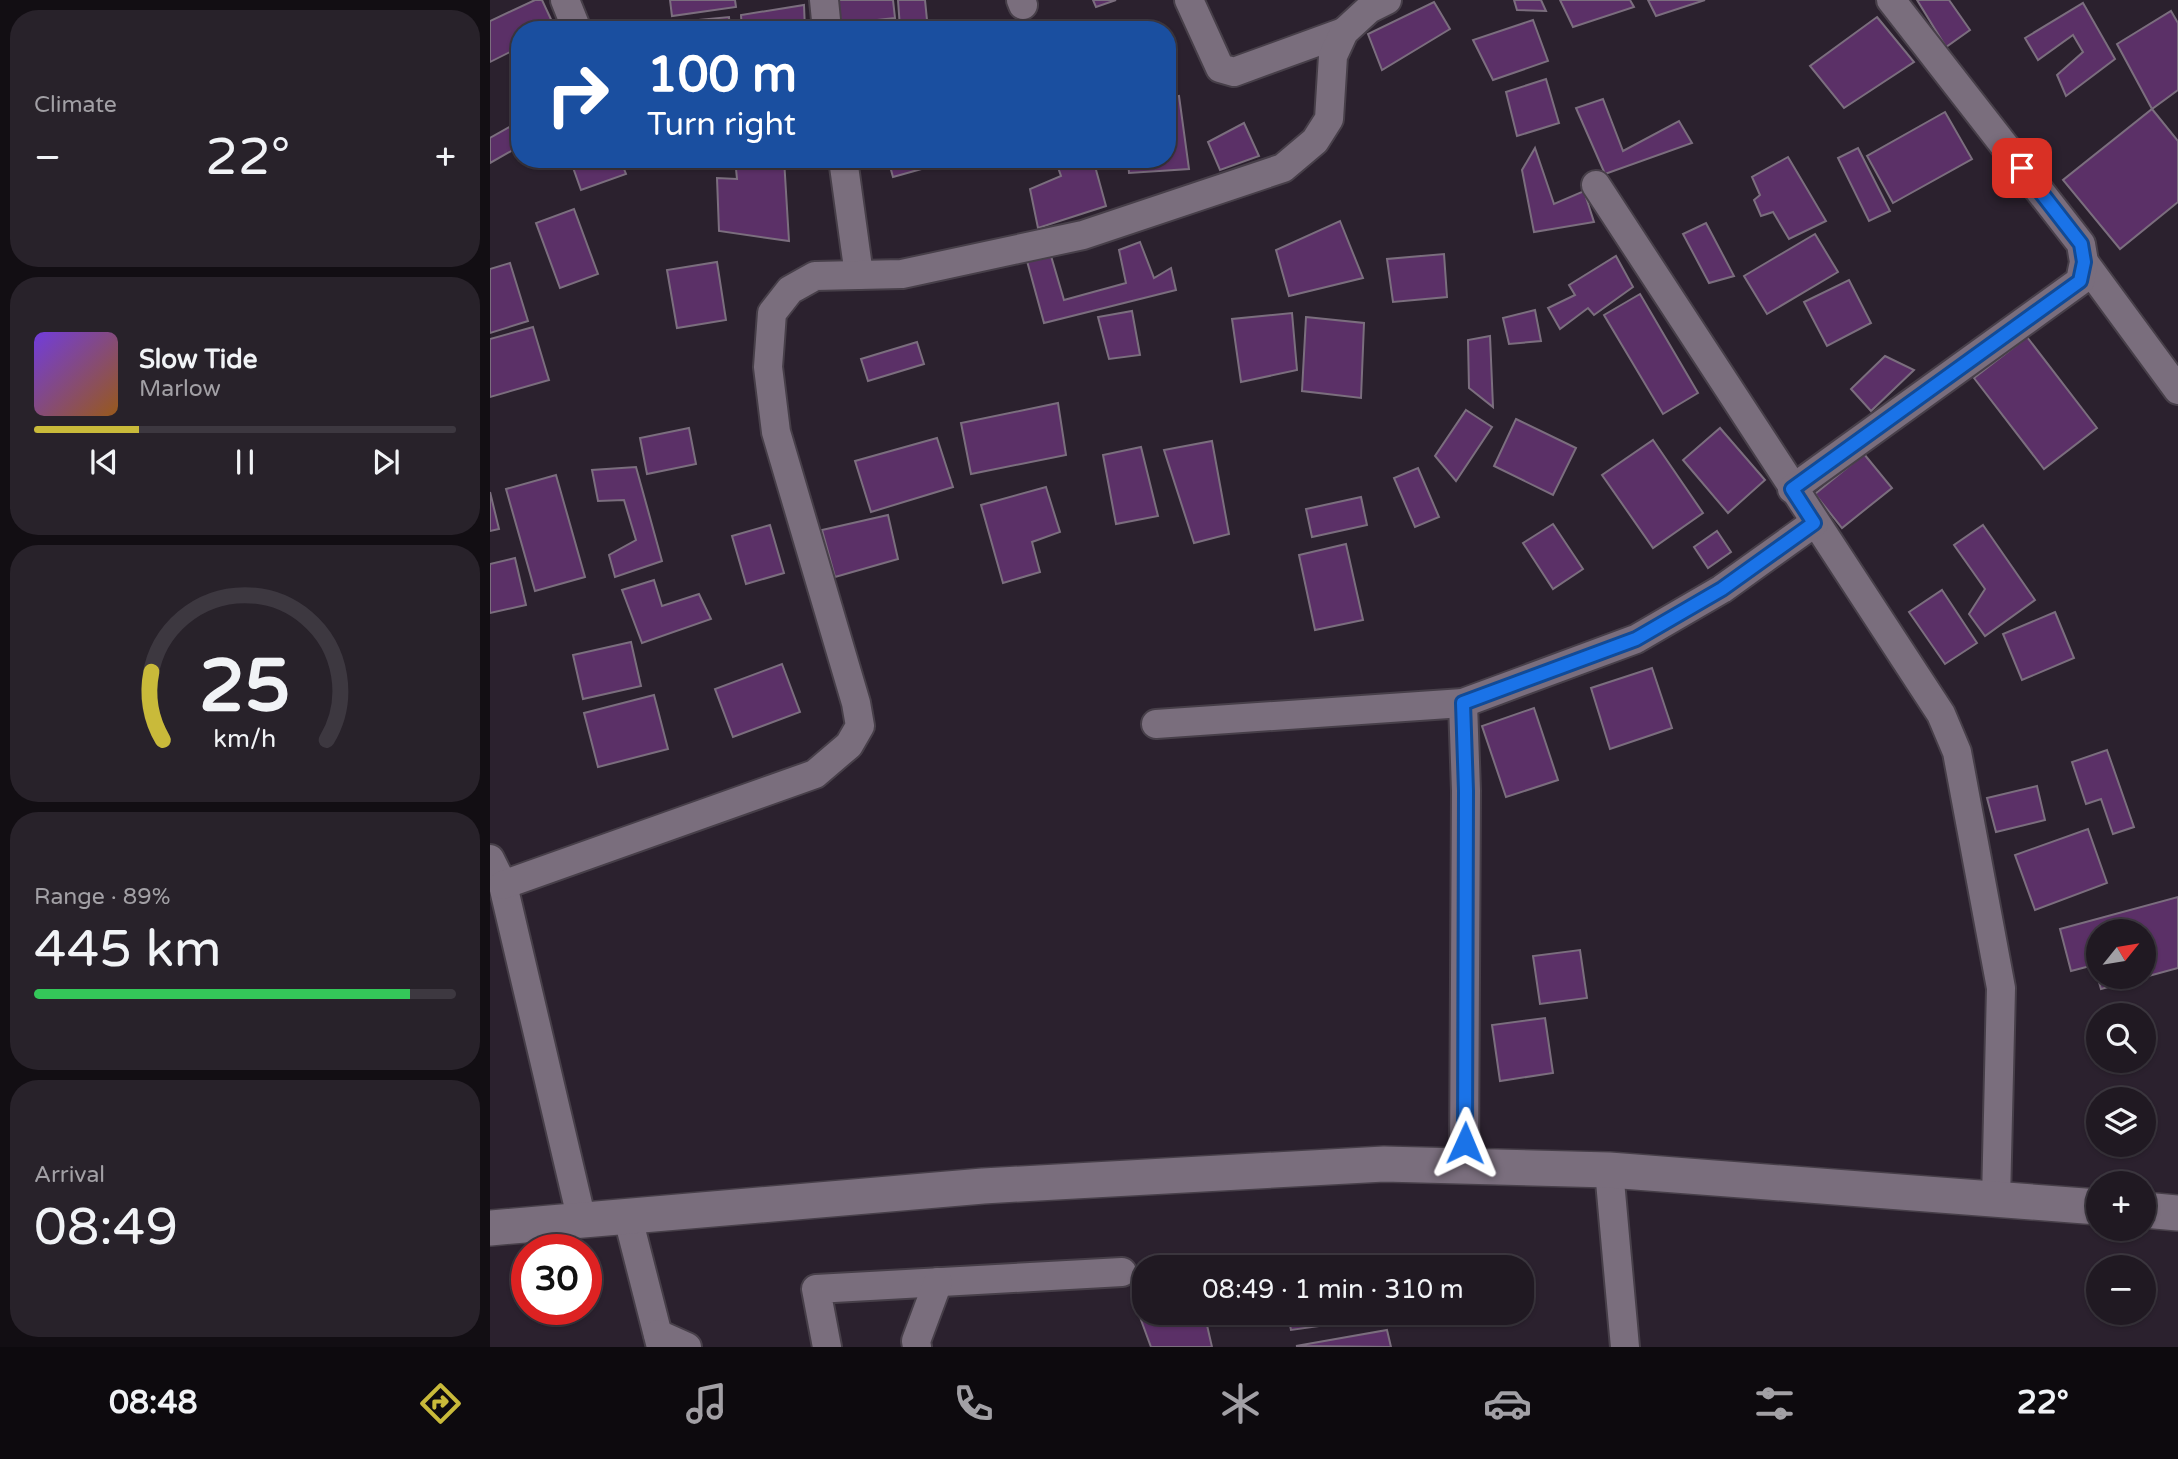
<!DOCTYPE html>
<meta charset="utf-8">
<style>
:root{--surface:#201922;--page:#28222a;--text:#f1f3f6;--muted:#a2a0a5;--line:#3d3840;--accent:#c9ba3a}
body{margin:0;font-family:"Varela Round",sans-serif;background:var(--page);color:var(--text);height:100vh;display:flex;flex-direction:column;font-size:26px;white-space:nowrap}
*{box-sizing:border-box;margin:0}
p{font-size:23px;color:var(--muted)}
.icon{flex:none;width:38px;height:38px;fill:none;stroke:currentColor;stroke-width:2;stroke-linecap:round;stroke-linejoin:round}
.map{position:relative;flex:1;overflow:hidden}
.details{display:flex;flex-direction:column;gap:10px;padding:10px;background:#120e13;width:490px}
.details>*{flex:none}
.top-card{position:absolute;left:21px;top:21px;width:665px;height:147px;border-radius:28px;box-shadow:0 2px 5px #0004,0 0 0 2px var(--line);background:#1a4fa0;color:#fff;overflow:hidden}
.needle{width:46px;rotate:60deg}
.controls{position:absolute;left:1596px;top:919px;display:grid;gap:14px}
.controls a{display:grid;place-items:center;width:70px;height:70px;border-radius:50%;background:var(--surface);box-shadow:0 2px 5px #0004,0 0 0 2px var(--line);font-size:35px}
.speed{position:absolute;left:21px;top:1234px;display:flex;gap:14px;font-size:35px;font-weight:700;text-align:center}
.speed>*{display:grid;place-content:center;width:91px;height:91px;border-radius:50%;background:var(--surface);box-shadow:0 2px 5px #0004,0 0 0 2px var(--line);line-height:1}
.speed .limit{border:10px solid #d22;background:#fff;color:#111}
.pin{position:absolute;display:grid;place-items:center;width:60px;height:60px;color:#fff;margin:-30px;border-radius:14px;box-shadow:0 4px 10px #0006}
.me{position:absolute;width:77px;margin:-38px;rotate:1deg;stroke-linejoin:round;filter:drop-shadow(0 0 5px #0008)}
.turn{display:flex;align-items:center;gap:24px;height:147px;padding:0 21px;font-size:32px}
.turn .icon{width:91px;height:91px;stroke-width:2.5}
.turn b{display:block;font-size:49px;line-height:60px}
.big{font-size:52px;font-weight:600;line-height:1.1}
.details .card{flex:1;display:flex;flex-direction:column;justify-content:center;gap:10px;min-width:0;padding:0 24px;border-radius:28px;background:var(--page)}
.details .dial{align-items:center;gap:0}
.dial svg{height:182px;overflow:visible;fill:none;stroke:var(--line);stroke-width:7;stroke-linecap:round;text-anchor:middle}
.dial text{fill:var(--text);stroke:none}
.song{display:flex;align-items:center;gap:21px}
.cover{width:84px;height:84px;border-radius:10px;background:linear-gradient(135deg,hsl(260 70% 55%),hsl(30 70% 35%))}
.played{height:7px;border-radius:4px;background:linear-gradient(90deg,var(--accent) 25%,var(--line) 25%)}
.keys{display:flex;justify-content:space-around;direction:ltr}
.heat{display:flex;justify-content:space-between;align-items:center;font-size:38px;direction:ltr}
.charge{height:10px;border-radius:5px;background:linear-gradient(90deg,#34c759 89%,var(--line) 0)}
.trip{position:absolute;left:642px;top:1255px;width:402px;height:70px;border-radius:28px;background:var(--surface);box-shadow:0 2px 5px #0004,0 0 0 2px var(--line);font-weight:600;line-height:70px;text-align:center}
.dock{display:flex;height:112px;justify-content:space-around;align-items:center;background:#0d0a0e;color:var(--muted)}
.dock .icon{width:49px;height:49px}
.dock .active{color:var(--accent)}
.dock b{font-size:32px;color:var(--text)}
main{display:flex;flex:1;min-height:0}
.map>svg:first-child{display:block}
</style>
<main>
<section class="details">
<div class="card"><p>Climate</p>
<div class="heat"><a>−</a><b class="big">22°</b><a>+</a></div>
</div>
<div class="card">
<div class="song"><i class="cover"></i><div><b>Slow Tide</b><p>Marlow</p></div></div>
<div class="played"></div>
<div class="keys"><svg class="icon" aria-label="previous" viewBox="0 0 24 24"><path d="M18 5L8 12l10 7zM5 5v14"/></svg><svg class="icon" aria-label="pause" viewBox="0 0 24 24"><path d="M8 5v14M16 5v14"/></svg><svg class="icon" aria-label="next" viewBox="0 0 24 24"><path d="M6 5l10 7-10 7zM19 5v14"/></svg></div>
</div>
<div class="card dial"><svg viewBox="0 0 100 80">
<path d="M14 69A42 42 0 1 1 86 69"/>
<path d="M14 69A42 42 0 0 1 9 39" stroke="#c9ba3a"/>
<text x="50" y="56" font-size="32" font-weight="700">25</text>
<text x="50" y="72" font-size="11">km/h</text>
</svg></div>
<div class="card"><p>Range · 89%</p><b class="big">445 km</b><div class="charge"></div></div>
<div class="card"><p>Arrival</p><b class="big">08:49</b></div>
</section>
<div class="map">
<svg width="1688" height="1347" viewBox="0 0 1688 1347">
<rect width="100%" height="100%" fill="#2b212e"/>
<g fill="#5b3067" stroke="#7b6e7e" stroke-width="2" fill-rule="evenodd">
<polygon points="45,0 52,0 66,30 30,30 30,47 0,62 0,21"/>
<polygon points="180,0 245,0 246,7 182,16"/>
<polygon points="348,0 403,0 405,18 351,24"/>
<polygon points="408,0 435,0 438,30 393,30 410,28"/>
<polygon points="603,0 626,0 606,7"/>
<polygon points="1024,0 1051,0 1056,11 1027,10"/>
<polygon points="1070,0 1140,0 1144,7 1083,27"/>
<polygon points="1158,0 1215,0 1166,16"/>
<polygon points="1427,0 1459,0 1480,30 1456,47"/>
<polygon points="944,2 960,29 892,70 878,34"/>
<polygon points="1593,3 1625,59 1576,96 1567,75 1593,52 1583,35 1548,60 1535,38"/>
<polygon points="314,5 315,30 252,30 251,15"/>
<polygon points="1681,11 1688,23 1688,90 1662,109 1627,44"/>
<polygon points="239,17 240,30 146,30 146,26"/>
<polygon points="1387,17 1424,62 1354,108 1320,66"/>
<polygon points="1043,20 1058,61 1003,80 983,40"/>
<polygon points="1056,79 1069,123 1027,136 1016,92"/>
<polygon points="689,96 699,169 639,173 638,159 677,159 677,98"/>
<polygon points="1113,99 1133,151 1189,121 1202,143 1115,174 1086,108"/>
<polygon points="1662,109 1688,141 1688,202 1630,249 1573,180"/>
<polygon points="1455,112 1482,159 1403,203 1377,156"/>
<polygon points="30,121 30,146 0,163 0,138"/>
<polygon points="754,123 769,156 730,170 718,142"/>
<polygon points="1045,148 1064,204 1094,191 1104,222 1044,232 1032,170"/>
<polygon points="1368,148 1400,211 1379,221 1348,158"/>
<polygon points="1298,157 1336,221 1299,239 1283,212 1271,216 1264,200 1270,195 1262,177"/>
<polygon points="80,159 130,159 136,174 91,190"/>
<polygon points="245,159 294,159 299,241 229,231 227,178 247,179"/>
<polygon points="398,159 452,159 453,163 403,177"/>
<polygon points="565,159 603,159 616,206 548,228 540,189 571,176"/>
<polygon points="84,209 108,274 70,288 46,223"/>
<polygon points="850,221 873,278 799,296 786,250"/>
<polygon points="1216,223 1244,276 1219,283 1193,234"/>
<polygon points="1325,234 1348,272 1277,314 1254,276"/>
<polygon points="650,242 664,278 681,268 686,290 554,323 537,261 561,256 574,300 636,283 629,250"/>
<polygon points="954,254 957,297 903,302 897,259"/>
<polygon points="1126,256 1143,287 1104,315 1098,308 1070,329 1058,308 1085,295 1079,285"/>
<polygon points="227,262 236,320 187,328 177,270"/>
<polygon points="20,263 38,321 0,333 0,269"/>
<polygon points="1359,280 1381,323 1337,346 1314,302"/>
<polygon points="1150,294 1208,393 1173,414 1114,315"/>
<polygon points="1045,310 1051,341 1019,344 1013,318"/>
<polygon points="642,311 650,355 619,359 608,317"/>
<polygon points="802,313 807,370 751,382 742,319"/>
<polygon points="816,317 874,323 871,398 812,391"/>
<polygon points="43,327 59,380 0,397 0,339"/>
<polygon points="1000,336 1003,407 979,388 978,340"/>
<polygon points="1537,337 1607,428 1554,469 1484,378"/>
<polygon points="427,342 434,364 378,381 371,359"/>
<polygon points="1395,356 1424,370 1381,411 1361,389"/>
<polygon points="568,403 576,455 481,474 471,423"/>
<polygon points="976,410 1002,427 966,481 945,456"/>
<polygon points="1026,419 1086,448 1063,495 1004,466"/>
<polygon points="199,428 206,464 157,474 150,438"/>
<polygon points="1230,428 1275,480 1238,513 1193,460"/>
<polygon points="447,438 463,487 381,512 365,461"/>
<polygon points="1163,440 1213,513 1163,548 1112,475"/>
<polygon points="722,441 739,534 704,543 674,450"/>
<polygon points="651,447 668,516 626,524 613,455"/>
<polygon points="1374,454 1402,488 1352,528 1325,494"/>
<polygon points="146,467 172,561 125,577 119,555 146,540 134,500 108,501 102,470"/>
<polygon points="928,468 949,517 925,527 904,478"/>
<polygon points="66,475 95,577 45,591 16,489"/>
<polygon points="556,487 570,532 542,542 550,572 513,583 491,505"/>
<polygon points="0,492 9,529 0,531"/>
<polygon points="871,497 877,525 822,537 816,509"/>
<polygon points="398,515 408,559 345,577 332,530"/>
<polygon points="1063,524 1093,569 1063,589 1033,543"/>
<polygon points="280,525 294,573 256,584 242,536"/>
<polygon points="1493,525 1545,600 1495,636 1479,614 1495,589 1464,545"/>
<polygon points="1227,531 1241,552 1218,568 1204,547"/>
<polygon points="856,544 873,620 825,630 809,555"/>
<polygon points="25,558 36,605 0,613 0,564"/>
<polygon points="164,580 172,606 209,594 221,619 152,643 132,590"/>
<polygon points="1452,590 1487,643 1455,664 1419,612"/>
<polygon points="1565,612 1584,658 1532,680 1513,634"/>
<polygon points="141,642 151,686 93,699 83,655"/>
<polygon points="292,664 310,712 243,737 225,689"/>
<polygon points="1162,668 1182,728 1120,749 1101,688"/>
<polygon points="164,695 178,749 108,767 94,713"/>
<polygon points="1044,708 1068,780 1016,797 992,726"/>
<polygon points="1617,750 1644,827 1623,834 1611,799 1596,804 1582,762"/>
<polygon points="1547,786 1555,820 1506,832 1497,798"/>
<polygon points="1598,829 1617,883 1545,910 1525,855"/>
<path d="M1688,897v71l-77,21 -7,-24 -23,6 -11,-42zM1608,931h46v45h-46z"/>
<polygon points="1090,950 1097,998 1050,1004 1043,956"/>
<polygon points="1055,1018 1063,1073 1010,1081 1002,1025"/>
<polygon points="654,1307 654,1312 714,1312 722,1347 661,1347 647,1309"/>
<polygon points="797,1312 894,1312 895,1317 801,1330"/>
<polygon points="897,1330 901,1347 806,1346"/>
</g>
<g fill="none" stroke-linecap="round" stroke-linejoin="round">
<defs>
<g id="minor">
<polyline points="75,0 87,30"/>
<polyline points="334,0 337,30"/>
<polyline points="531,0 533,5"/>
<polyline points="699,0 730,68 744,72 854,32"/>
<polyline points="353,159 369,275"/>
<polyline points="1106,185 1451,714 1467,752 1511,988 1506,1200"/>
<polyline points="1594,262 1688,390"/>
<polyline points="1302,489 1590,281 1594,262 1591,244 1401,0"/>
<polyline points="973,703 976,791 974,1166"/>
<polyline points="666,724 973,703 1146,639 1232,589 1324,523"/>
<polyline points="0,859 13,885 92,1221"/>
<polyline points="13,885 325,774 359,745 370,726 366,703 286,432 278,367 282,313 300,290 325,276 412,274 593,235 793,168 825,141 839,119 843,56 854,32 879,9 897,0"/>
<polyline points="1119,1170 1135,1347"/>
<polyline points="138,1218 171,1347"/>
<polyline points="168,1334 197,1347"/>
<polyline points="337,1347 326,1289 632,1272"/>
<polyline points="427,1347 426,1341 448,1282"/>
</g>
<g id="tertiary">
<polyline points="1654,1210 1688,1213"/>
<polyline points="0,1228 493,1186 894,1164 1119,1170 1608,1207"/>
</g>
</defs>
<use href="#minor" stroke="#473f49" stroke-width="32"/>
<use href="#tertiary" stroke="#473f49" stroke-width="38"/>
<use href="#minor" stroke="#7a6e7d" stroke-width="28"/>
<use href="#tertiary" stroke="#7a6e7d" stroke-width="35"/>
</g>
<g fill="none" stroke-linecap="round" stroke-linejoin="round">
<defs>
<polyline id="route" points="975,1143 976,791 973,703 1146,639 1232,589 1324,523 1302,489 1590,281 1594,262 1591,244 1532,168"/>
</defs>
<use href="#route" stroke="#114b97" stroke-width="18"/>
<use href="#route" stroke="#1a73e8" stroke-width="12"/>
</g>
</svg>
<div class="controls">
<a><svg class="needle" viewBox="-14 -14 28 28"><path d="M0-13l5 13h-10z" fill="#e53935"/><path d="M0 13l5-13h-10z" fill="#a2a0a5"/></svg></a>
<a><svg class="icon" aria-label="search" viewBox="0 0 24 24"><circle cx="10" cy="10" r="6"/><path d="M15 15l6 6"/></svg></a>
<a><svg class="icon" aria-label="layers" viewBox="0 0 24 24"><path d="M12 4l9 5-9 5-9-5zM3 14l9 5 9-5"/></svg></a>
<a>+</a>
<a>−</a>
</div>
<div class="speed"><div class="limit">30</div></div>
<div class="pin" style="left:1532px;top:168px;background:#d93025"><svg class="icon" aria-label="arrive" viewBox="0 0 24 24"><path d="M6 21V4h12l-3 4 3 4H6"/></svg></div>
<svg class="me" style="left:975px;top:1143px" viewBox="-20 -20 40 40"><path d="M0-17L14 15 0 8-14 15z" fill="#1a73e8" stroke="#fff" stroke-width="4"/></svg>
<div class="trip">08:49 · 1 min · 310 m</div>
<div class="top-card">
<div class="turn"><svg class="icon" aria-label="right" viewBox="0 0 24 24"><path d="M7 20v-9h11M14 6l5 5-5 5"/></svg><div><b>100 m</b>Turn right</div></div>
</div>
</div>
</main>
<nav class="dock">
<b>08:48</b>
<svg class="icon active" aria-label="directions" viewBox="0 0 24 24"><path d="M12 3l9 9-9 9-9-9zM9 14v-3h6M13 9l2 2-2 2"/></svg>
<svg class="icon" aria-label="music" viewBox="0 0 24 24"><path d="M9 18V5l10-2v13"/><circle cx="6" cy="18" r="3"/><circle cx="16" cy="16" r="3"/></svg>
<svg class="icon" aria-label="phone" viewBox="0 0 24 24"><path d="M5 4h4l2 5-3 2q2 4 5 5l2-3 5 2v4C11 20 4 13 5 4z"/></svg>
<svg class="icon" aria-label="climate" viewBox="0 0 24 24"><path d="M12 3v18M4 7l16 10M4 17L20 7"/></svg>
<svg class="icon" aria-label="car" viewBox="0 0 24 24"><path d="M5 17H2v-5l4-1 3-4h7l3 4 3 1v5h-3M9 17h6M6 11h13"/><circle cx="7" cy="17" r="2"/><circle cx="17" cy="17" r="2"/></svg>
<svg class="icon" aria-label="filters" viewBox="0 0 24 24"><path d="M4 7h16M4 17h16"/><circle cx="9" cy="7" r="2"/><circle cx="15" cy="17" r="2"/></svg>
<b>22°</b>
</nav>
